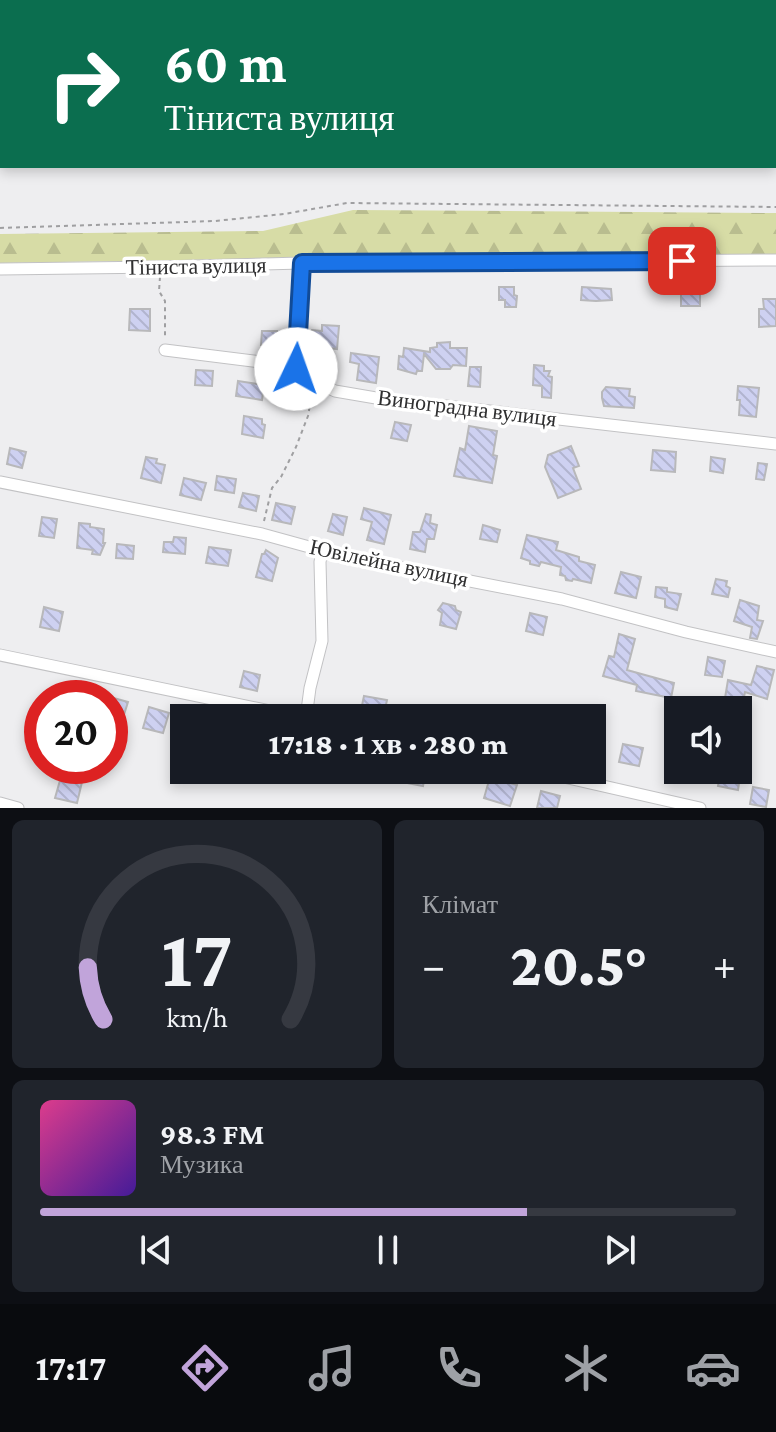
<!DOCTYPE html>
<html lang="uk">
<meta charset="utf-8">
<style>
:root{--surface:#171b24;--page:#20242c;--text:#f1f3f6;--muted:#9ea1a6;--line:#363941;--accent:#c1a4da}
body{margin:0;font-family:"Crimson Pro",serif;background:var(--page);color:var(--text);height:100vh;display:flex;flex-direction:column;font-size:30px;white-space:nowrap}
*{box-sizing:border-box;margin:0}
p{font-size:26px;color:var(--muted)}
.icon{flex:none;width:44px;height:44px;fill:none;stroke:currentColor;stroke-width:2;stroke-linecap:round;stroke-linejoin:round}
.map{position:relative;height:808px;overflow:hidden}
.details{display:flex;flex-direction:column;gap:12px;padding:12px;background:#0d0f14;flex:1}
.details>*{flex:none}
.top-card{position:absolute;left:0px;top:0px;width:776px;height:168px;box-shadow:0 4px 12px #0003;background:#0b6e4f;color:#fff;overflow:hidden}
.fabs{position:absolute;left:664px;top:696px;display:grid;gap:16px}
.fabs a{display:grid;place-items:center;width:88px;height:88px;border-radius:0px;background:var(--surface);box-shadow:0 4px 12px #0003;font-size:40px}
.speed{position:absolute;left:24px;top:680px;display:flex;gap:16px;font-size:40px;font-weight:700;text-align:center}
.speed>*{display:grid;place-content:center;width:104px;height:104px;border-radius:50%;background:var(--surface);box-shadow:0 4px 12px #0003;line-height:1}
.speed .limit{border:12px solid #d22;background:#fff;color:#111}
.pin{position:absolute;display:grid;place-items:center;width:68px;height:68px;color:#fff;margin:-34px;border-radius:16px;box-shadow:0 4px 12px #0006}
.me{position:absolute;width:88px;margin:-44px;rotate:3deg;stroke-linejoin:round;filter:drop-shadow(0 0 6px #0008)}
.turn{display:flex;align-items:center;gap:28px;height:168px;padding:0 32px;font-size:36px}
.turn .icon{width:104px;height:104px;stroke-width:2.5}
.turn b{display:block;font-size:56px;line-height:68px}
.big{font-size:60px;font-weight:800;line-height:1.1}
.details .tile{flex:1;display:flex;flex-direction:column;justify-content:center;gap:12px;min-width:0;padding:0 28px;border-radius:12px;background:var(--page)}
.details .dial{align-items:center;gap:0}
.dial svg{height:208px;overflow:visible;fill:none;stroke:var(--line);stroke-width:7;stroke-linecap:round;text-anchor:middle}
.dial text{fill:var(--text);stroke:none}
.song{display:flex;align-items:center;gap:24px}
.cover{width:96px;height:96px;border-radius:12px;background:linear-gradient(135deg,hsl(330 70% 55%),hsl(260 70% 35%))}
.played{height:8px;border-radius:4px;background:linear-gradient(90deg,var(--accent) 70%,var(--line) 70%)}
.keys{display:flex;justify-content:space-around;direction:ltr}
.heat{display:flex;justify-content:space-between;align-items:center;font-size:44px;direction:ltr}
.details .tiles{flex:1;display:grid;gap:12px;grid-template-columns:1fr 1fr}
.tile:last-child{grid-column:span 2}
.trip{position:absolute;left:170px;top:704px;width:436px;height:80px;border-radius:0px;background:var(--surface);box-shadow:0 4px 12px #0003;font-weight:800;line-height:80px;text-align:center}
.menu{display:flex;height:128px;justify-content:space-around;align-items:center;background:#090b0e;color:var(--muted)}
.menu .icon{width:56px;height:56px}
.menu .current{color:var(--accent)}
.menu b{font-size:36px;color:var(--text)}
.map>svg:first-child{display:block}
</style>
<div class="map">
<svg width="776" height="808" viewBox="0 0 776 808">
<defs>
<pattern id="forest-firs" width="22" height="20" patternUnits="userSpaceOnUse" patternTransform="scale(2)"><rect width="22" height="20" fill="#d7dca6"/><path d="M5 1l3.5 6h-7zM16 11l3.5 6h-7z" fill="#b9bd8f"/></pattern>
<pattern id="building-back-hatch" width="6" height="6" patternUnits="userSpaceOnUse" patternTransform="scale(2)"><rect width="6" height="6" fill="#ced1f1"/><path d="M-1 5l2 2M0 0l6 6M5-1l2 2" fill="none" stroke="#b1b4cf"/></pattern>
</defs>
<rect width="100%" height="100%" fill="#eeeef0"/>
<polygon fill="url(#forest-firs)" points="353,210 776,213 776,254 301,258 0,263 0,234 263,231"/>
<g fill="url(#building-back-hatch)" stroke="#b8b8ba" stroke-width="2">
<rect x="681" y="283" width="19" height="23"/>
<polygon points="499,287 514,287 514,295 517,296 516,307 505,307 505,300 499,300"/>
<polygon points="582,287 611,289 612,300 596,301 581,300"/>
<polygon points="763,299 776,299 776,326 759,327 759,309 764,309"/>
<polygon points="130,309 150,309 150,331 129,330"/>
<polygon points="322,325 339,326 337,349 322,347 321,361 309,360 312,330 322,331"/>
<polygon points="262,331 277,331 277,345 261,345"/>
<polygon points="450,342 450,348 467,348 466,366 453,365 450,369 436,369 424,354 422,371 417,371 416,374 398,369 399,356 403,357 404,348 430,352 430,348 437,347 437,343"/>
<polygon points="351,353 379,357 376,383 357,380 359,364 350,362"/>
<polygon points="534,365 544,366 544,371 550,371 548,376 552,377 551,398 542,397 542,386 533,385"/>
<polygon points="470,367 481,367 480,387 468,386"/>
<polygon points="196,370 213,371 212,386 195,385"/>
<polygon points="238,381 264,385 262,400 236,396"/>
<polygon points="738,386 759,388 756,417 739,415 740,400 737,400"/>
<polygon points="606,387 630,389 629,396 635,397 634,408 604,406 602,398 602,392"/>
<polygon points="244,416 262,419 262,424 265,425 263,438 242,434"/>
<polygon points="395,422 411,425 407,441 391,438"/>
<polygon points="469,426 497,431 493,455 497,456 492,483 454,476 460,448 465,450"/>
<polygon points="571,446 579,466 573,468 581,489 558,498 545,467 548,455"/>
<polygon points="10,448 26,452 22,468 7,464"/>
<polygon points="653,450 676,452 675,472 651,470"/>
<polygon points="146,457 157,459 156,463 165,465 161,483 141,478"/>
<polygon points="711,457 725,459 723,473 710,471"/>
<polygon points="758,463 767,464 764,480 756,479"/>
<polygon points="217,476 236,479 234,493 215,490"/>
<polygon points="184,478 206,483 201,500 180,495"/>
<polygon points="243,493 259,496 256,511 239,507"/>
<polygon points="276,503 295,507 291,524 272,520"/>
<polygon points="364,508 391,515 384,544 367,540 372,522 361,519"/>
<polygon points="333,514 347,517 343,535 328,531"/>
<polygon points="426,514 431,515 430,523 437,525 434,539 427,539 425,552 410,549 413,532 420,532"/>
<polygon points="42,517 57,519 54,538 39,536"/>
<polygon points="79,523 90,524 90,527 104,529 103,543 105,543 100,555 92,554 93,550 77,548"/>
<polygon points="483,525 500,530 497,542 480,539"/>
<polygon points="527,535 558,542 556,550 579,557 579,561 595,565 591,583 573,579 572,581 566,580 565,576 560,575 561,567 541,562 539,566 530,564 530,561 521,558"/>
<polygon points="174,537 186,538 185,554 163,552 164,542 173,542"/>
<polygon points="117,544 134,546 133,559 116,558"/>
<polygon points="209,547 231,550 228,566 206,563"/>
<polygon points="266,550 278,558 272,581 256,577 262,554 264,554"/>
<polygon points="621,572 641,577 636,598 615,593"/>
<polygon points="716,579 727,581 726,586 730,588 728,597 712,594"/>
<polygon points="656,587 667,588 667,592 681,594 677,610 665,607 665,599 655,597"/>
<polygon points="740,600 759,606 757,620 763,621 757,639 750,638 752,627 734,621"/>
<polygon points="443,603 455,606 456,610 461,612 456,629 440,625 442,613 438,610"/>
<polygon points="44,607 63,612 59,631 40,627"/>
<polygon points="530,613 547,617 543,635 526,631"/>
<polygon points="619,634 635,639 627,670 674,683 671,698 636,691 637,685 603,676 609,656 614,657"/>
<polygon points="708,657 725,661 722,677 705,675"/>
<polygon points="757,666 774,670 767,699 745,692 743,702 725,698 728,680 751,685"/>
<polygon points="244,671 260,675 257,691 240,687"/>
<polygon points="364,696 387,700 383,718 360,715"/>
<polygon points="110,697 128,702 121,724 110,721"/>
<polygon points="149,707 169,713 163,733 143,728"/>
<polygon points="623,744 643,748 639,766 619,762"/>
<polygon points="409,770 426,770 423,786 407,783"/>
<polygon points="721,770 741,770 738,790 718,786"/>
<polygon points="61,777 82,782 77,803 55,798"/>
<polygon points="490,777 517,785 510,806 484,798"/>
<polygon points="753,787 769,790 766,807 750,804"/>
<polygon points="541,791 560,796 557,808 537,808"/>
</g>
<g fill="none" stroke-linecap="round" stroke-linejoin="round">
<defs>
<polyline id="lane" points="296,368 302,263"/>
<g id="street">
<polyline points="0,269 160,267 302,263 776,260"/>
<polyline points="165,350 277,364 296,369 315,381 335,391 376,398 776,444"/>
<polyline points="0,482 262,534 342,556 562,599 686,632 776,652"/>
<polyline points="0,655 304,718"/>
<polyline points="306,718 310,688 322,641 320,562 322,551"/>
<polyline points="533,770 700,808"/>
<polyline points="0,803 18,808"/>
</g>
</defs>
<use href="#lane" stroke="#c2c2c4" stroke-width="7"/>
<use href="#street" stroke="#c2c2c4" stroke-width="13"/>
<g stroke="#9f9fa1" stroke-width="2" stroke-dasharray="4 4" stroke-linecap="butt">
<polyline points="0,228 215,221 284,214 347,203 776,207"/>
<polyline points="160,277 159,291 165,301 165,337"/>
<polyline points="264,521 272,488 281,477 296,447 308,416 312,394"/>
</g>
<use href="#lane" stroke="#fff" stroke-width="5"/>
<use href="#street" stroke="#fff" stroke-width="11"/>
</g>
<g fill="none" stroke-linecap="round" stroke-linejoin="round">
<defs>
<polyline id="route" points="296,369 302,263 682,261"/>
</defs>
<use href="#route" stroke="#114b97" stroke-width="20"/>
<use href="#route" stroke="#1a73e8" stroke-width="14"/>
</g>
<g text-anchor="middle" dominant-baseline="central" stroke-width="7" stroke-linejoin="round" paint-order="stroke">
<g font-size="22" fill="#2f2f30" stroke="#fff">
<text transform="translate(196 266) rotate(-1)">Тіниста вулиця</text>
<text transform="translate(467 408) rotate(7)">Виноградна вулиця</text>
<text transform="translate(389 563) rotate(12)">Ювілейна вулиця</text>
</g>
</g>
</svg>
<div class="fabs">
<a><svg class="icon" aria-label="sound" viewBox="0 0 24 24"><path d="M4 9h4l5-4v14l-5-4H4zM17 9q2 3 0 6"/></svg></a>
</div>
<div class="speed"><div class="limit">20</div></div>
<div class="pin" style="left:682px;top:261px;background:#d93025"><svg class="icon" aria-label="arrive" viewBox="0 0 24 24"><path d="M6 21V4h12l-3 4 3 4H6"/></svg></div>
<svg class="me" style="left:296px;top:369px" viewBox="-20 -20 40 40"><circle r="19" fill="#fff"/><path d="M0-13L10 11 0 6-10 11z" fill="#1a73e8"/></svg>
<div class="trip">17:18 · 1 хв · 280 m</div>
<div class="top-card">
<div class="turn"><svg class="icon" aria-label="right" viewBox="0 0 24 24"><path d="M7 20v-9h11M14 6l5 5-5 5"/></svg><div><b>60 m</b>Тіниста вулиця</div></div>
</div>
</div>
<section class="details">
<div class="tiles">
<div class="tile dial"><svg viewBox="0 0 100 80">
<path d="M14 69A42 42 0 1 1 86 69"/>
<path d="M14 69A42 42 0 0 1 8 49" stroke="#c1a4da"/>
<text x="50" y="56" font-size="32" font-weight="700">17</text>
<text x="50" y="72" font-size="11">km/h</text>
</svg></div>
<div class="tile"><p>Клімат</p>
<div class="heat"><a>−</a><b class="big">20.5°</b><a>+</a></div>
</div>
<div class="tile">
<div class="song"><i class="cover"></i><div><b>98.3 FM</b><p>Музика</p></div></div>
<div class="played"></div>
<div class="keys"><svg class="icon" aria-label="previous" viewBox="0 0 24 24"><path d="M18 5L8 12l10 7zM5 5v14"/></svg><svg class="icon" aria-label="pause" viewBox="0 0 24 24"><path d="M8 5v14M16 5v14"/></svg><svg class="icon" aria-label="next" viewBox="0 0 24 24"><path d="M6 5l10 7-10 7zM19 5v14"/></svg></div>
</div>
</div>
</section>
<nav class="menu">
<b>17:17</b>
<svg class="icon current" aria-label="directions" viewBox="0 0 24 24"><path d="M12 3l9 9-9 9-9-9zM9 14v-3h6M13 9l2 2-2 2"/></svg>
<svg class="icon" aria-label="music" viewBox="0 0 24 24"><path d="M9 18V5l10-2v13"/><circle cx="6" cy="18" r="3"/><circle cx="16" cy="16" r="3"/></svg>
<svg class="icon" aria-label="phone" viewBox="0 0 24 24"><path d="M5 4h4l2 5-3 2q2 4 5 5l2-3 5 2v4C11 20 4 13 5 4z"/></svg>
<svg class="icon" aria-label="climate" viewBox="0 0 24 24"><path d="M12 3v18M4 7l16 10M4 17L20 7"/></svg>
<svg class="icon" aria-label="car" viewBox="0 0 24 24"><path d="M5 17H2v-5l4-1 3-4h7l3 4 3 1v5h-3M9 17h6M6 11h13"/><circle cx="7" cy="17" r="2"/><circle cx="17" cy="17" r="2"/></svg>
</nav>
